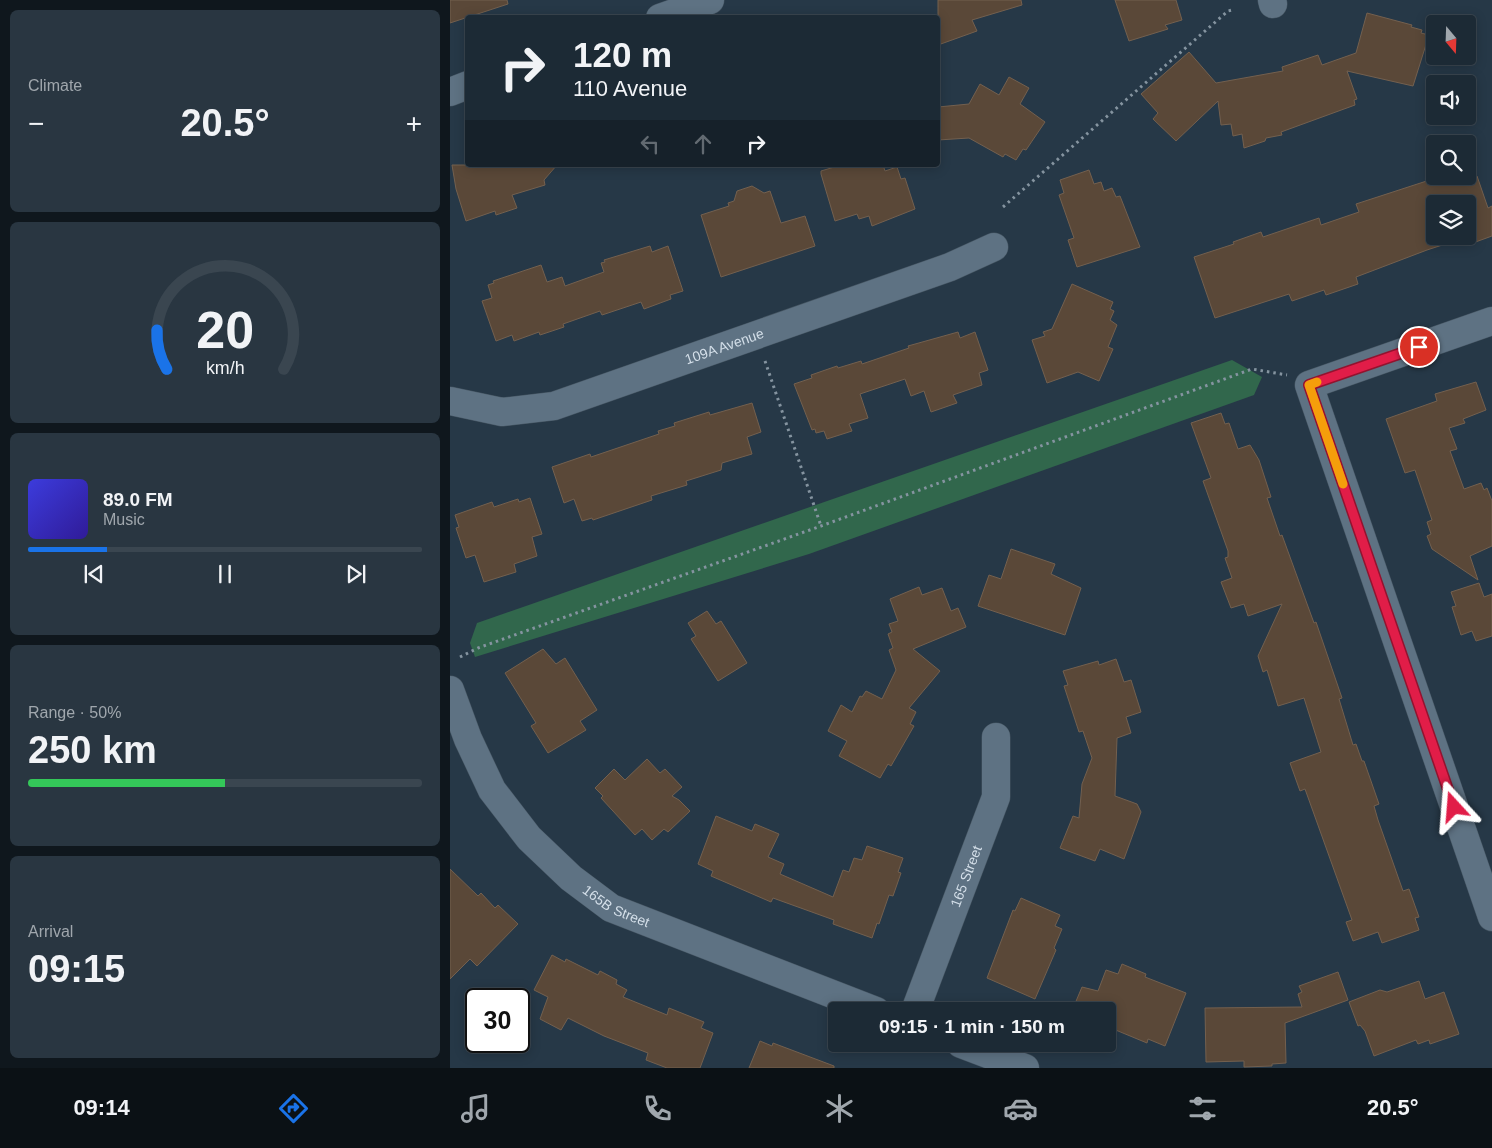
<!DOCTYPE html>
<meta charset="utf-8">
<style>
:root{--surface:#1c2a35;--page:#293641;--text:#f1f3f6;--muted:#a0a7ad;--line:#3a4650;--accent:#1a73e8}
body{margin:0;font-family:Arial,sans-serif;background:var(--page);color:var(--text);height:100vh;display:flex;flex-direction:column;font-size:19px;white-space:nowrap}
*{box-sizing:border-box;margin:0}
p{font-size:16px;color:var(--muted)}
.icon{flex:none;width:28px;height:28px;fill:none;stroke:currentColor;stroke-width:2;stroke-linecap:round;stroke-linejoin:round}
.map{position:relative;flex:1;overflow:hidden}
.details{display:flex;flex-direction:column;gap:10px;padding:10px;background:#0f171d;width:450px}
.details>*{flex:none}
.top-card{position:absolute;left:15px;top:15px;width:475px;height:152px;border-radius:5px;box-shadow:0 2px 12px #0003,0 0 0 1px var(--line);background:#1c2a35;color:var(--text);overflow:hidden}
.needle{width:32px;rotate:161deg}
.fabs{position:absolute;left:976px;top:15px;display:grid;gap:10px}
.fabs a{display:grid;place-items:center;width:50px;height:50px;border-radius:5px;background:var(--surface);box-shadow:0 2px 12px #0003,0 0 0 1px var(--line);font-size:25px}
.speed{position:absolute;left:15px;top:988px;display:flex;gap:10px;font-size:25px;font-weight:700;text-align:center}
.speed>*{display:grid;place-content:center;width:65px;height:65px;border-radius:50%;background:var(--surface);box-shadow:0 2px 12px #0003,0 0 0 1px var(--line);line-height:1}
.speed .limit{border:2px solid #111;border-radius:8px;background:#fff;color:#111}
.pin{position:absolute;display:grid;place-items:center;width:42px;height:42px;color:#fff;margin:-21px;border:2px solid #fff;border-radius:50%;box-shadow:0 1px 5px #0007}
.me{position:absolute;width:55px;margin:-28px;rotate:341deg;stroke-linejoin:round;filter:drop-shadow(0 0 4px #0008)}
.turn{display:flex;align-items:center;gap:18px;height:105px;padding:0 25px;font-size:22px}
.turn .icon{width:65px;height:65px;stroke-width:2.5}
.turn b{display:block;font-size:35px;line-height:42px}
.lanes{display:flex;align-items:center;height:48px;padding:0 25px;background:#0003;justify-content:center;gap:25px;direction:ltr}
.lanes .off{opacity:.35}
.big{font-size:38px;font-weight:700;line-height:1.1}
.details .tile{flex:1;display:flex;flex-direction:column;justify-content:center;gap:8px;min-width:0;padding:0 18px;border-radius:8px;background:var(--page)}
.details .dial{align-items:center;gap:0}
.dial svg{height:130px;overflow:visible;fill:none;stroke:var(--line);stroke-width:7;stroke-linecap:round;text-anchor:middle}
.dial text{fill:var(--text);stroke:none}
.song{display:flex;align-items:center;gap:15px}
.cover{width:60px;height:60px;border-radius:8px;background:linear-gradient(135deg,hsl(240 70% 55%),hsl(250 70% 35%))}
.played{height:5px;border-radius:2px;background:linear-gradient(90deg,var(--accent) 20%,var(--line) 20%)}
.keys{display:flex;justify-content:space-around;direction:ltr}
.heat{display:flex;justify-content:space-between;align-items:center;font-size:28px;direction:ltr}
.charge{height:8px;border-radius:4px;background:linear-gradient(90deg,#34c759 50%,var(--line) 0)}
.trip{position:absolute;left:378px;top:1002px;width:288px;height:50px;border-radius:5px;background:var(--surface);box-shadow:0 2px 12px #0003,0 0 0 1px var(--line);font-weight:700;line-height:50px;text-align:center}
.tab-bar{display:flex;height:80px;justify-content:space-around;align-items:center;background:#0b1115;color:var(--muted)}
.tab-bar .icon{width:35px;height:35px}
.tab-bar .selected{color:var(--accent)}
.tab-bar b{font-size:22px;color:var(--text)}
main{display:flex;flex:1;min-height:0}
.map>svg:first-child{display:block}
</style>
<main>
<section class="details">
<div class="tile"><p>Climate</p>
<div class="heat"><a>−</a><b class="big">20.5°</b><a>+</a></div>
</div>
<div class="tile dial"><svg viewBox="0 0 100 80">
<path d="M14 69A42 42 0 1 1 86 69"/>
<path d="M14 69A42 42 0 0 1 8 45" stroke="#1a73e8"/>
<text x="50" y="56" font-size="32" font-weight="700">20</text>
<text x="50" y="72" font-size="11">km/h</text>
</svg></div>
<div class="tile">
<div class="song"><i class="cover"></i><div><b>89.0 FM</b><p>Music</p></div></div>
<div class="played"></div>
<div class="keys"><svg class="icon" aria-label="previous" viewBox="0 0 24 24"><path d="M18 5L8 12l10 7zM5 5v14"/></svg><svg class="icon" aria-label="pause" viewBox="0 0 24 24"><path d="M8 5v14M16 5v14"/></svg><svg class="icon" aria-label="next" viewBox="0 0 24 24"><path d="M6 5l10 7-10 7zM19 5v14"/></svg></div>
</div>
<div class="tile"><p>Range · 50%</p><b class="big">250 km</b><div class="charge"></div></div>
<div class="tile"><p>Arrival</p><b class="big">09:15</b></div>
</section>
<div class="map">
<svg width="1042" height="1068" viewBox="0 0 1042 1068">
<rect width="100%" height="100%" fill="#263847"/>
<polygon fill="#31674c" points="782,360 812,377 804,395 359,554 25,657 20,643 27,623"/>
<g fill="#5a4838" stroke="#73604f" fill-rule="evenodd">
<polygon points="0,0 57,0 58,4 0,23"/>
<polygon points="488,0 571,0 572,5 522,20 527,31 488,45"/>
<polygon points="665,0 726,0 732,20 715,25 718,29 679,41"/>
<polygon points="917,13 962,25 961,27 972,30 971,33 979,35 963,86 897,71 907,99 904,100 905,105 831,132 832,135 816,138 815,141 794,148 792,134 783,136 781,124 771,125 768,101 726,141 703,119 708,113 691,94 739,52 766,83 833,71 832,67 868,55 872,65 906,53"/>
<polygon points="559,77 579,88 570,104 595,122 576,150 573,149 566,160 555,154 553,157 519,138 488,140 488,107 519,104 530,84 549,95"/>
<polygon points="2,165 107,165 94,180 95,185 62,195 67,208 46,215 45,211 16,221 6,189"/>
<polygon points="391,165 433,165 435,171 447,167 451,179 455,178 465,209 422,226 419,216 409,219 407,214 385,221 371,174 371,171"/>
<polygon points="639,170 644,184 651,182 654,191 662,188 666,197 670,196 690,247 627,267 618,240 624,238 609,195 614,193 610,180"/>
<path d="M992,176h35l11,32 4,-2v30l-22,8 -3,-7 -40,13 -71,27 2,7 -32,11 -2,-5 -32,11 -3,-7 -74,24 -21,-61 40,-13 -1,-2 28,-10 2,5 56,-19 2,7 38,-13 -3,-8zM985,204h33v32h-33z"/>
<polygon points="302,186 314,193 320,191 331,223 355,216 365,246 271,277 251,215 279,206 278,203 284,201 287,191"/>
<polygon points="200,246 202,252 218,246 233,291 220,295 221,299 194,309 191,302 152,315 150,311 113,324 114,327 90,335 89,332 64,341 62,335 46,341 32,301 42,298 38,285 44,283 43,281 91,265 97,282 112,277 115,286 154,272 151,263 155,262 154,260"/>
<polygon points="622,284 663,302 660,309 664,311 660,320 667,325 658,347 663,349 649,381 628,372 597,383 582,340 595,336 593,332 602,329"/>
<polygon points="508,332 510,338 525,332 538,370 529,373 532,385 503,395 507,403 481,412 474,391 461,396 455,379 410,394 418,418 399,424 402,431 377,439 374,431 366,433 365,429 362,430 344,384 362,378 361,375 387,366 388,368 411,361 412,364 459,348 458,346"/>
<polygon points="1026,382 1036,410 1013,419 1015,423 999,428 1007,449 1000,451 1014,489 1031,483 1034,490 1037,488 1042,501 1042,546 1020,556 1028,580 982,549 977,536 981,534 977,522 982,520 965,470 955,473 936,419 987,401 985,394"/>
<polygon points="302,403 311,432 297,437 302,454 272,463 271,470 236,481 237,485 201,496 202,500 143,520 142,518 132,521 124,499 114,503 102,467 140,454 141,457 209,434 208,431 225,426 224,423 259,412 260,415"/>
<polygon points="771,413 775,424 779,423 788,449 800,445 809,460 821,497 817,498 830,536 832,535 864,623 866,622 892,698 889,699 903,745 906,744 912,761 914,761 929,804 924,806 928,820 953,891 959,889 969,917 965,918 969,930 932,943 928,932 903,941 896,922 902,920 855,789 850,791 840,763 871,752 854,698 828,706 817,670 813,672 808,656 832,604 798,616 794,604 781,608 771,582 782,578 775,558 778,557 778,551 753,481 761,478 741,423"/>
<polygon points="80,498 92,534 82,537 87,556 64,564 66,572 34,582 25,555 16,558 6,528 9,527 5,515 42,502 44,507 68,499 69,502"/>
<polygon points="561,549 605,564 601,574 631,588 615,635 528,606 539,575 551,579"/>
<polygon points="1029,583 1034,597 1042,594 1042,636 1026,641 1022,631 1011,635 1002,607 1006,606 1001,592"/>
<polygon points="469,587 472,595 492,588 501,611 508,608 516,627 463,649 490,671 459,708 466,712 460,724 464,726 441,766 438,764 430,778 389,756 397,741 378,731 391,705 402,712 410,696 412,697 416,691 432,699 446,670 439,650 443,648 438,634 442,632 439,624 448,621 440,599"/>
<polygon points="257,611 266,624 271,621 297,663 268,681 241,639 246,636 238,623"/>
<polygon points="93,649 106,664 115,658 147,710 130,721 136,730 98,753 81,726 86,723 55,673"/>
<polygon points="666,659 674,682 681,680 691,712 676,717 681,733 667,738 665,796 687,804 691,812 674,859 650,849 645,861 610,848 623,816 629,818 632,784 642,758 633,731 629,732 614,686 618,685 613,671 648,661 649,665"/>
<polygon points="197,759 210,773 215,769 232,787 222,796 229,800 240,811 218,832 214,829 202,840 192,829 185,835 151,798 153,796 145,788 164,769 175,780"/>
<polygon points="266,816 302,831 305,824 329,834 318,857 334,864 330,874 383,897 393,870 399,872 404,858 412,860 417,846 453,858 448,872 451,873 443,896 439,895 429,924 427,923 422,938 383,924 384,920 323,898 321,902 261,876 263,871 248,864"/>
<polygon points="0,869 28,896 31,893 45,908 48,905 68,924 27,966 20,959 0,979"/>
<polygon points="571,898 610,915 605,926 612,929 604,948 606,950 585,999 537,978 563,910 565,911"/>
<polygon points="102,955 115,962 116,959 148,975 150,971 167,980 166,984 177,990 173,997 217,1015 219,1008 254,1022 251,1028 263,1033 250,1068 217,1068 196,1060 198,1053 154,1036 118,1018 111,1030 90,1019 98,997 84,990"/>
<polygon points="672,964 696,974 695,977 736,993 715,1046 698,1039 697,1043 656,1026 656,1011 631,1011 632,1009 624,1006 632,987 648,991 656,970 668,974"/>
<polygon points="888,972 898,1000 835,1023 836,1063 822,1064 822,1066 794,1067 794,1061 756,1062 755,1008 852,1007 848,994 852,992 849,986"/>
<polygon points="969,981 975,999 994,992 1009,1034 980,1044 979,1040 968,1044 966,1040 924,1056 915,1031 910,1025 908,1026 899,1002 930,990 937,992"/>
<polygon points="310,1041 322,1046 323,1043 384,1066 384,1068 299,1068"/>
</g>
<g fill="none" stroke-linecap="round" stroke-linejoin="round">
<defs>
<g id="minor">
<polyline points="822,0 823,4"/>
<polyline points="210,18 260,0"/>
<polyline points="0,92 18,85"/>
<polyline points="1042,321 859,385 1042,917"/>
<path id="s1" d="M0,401l52,11 52,-6 396,-139 44,-20"/>
<path id="s2" d="M0,690l18,49 24,51 37,48 42,40 40,30 265,103"/>
<path id="s3" d="M465,1011l81,-214v-60"/>
<polyline points="511,1044 575,1068"/>
</g>
</defs>
<use href="#minor" stroke="#455562" stroke-width="29"/>
<g stroke="#8594a0" stroke-width="3" stroke-dasharray="2.5 4" stroke-linecap="butt">
<polyline points="553,207 778,11 782,10"/>
<polyline points="315,361 371,526"/>
<polyline points="10,657 28,648 371,526 802,369 837,375"/>
</g>
<use href="#minor" stroke="#5e7283" stroke-width="28"/>
</g>
<g fill="none" stroke-linecap="round" stroke-linejoin="round">
<defs>
<polyline id="route" points="969,347 859,385 1004,807"/>
</defs>
<use href="#route" stroke="#92132f" stroke-width="12"/>
<use href="#route" stroke="#e11d48" stroke-width="9"/>
<polyline stroke="#f59e0b" stroke-width="9" points="867,382 859,385 893,484"/>
</g>
<g text-anchor="middle" dominant-baseline="central" stroke-width="5" stroke-linejoin="round" paint-order="stroke">
<g font-size="14" fill="#d4dfe9" stroke="#1c2e3d">
<text stroke="none"><textPath href="#s1" startOffset="286">109A Avenue</textPath></text>
<text stroke="none"><textPath href="#s3" startOffset="144">165 Street</textPath></text>
<text stroke="none"><textPath href="#s2" startOffset="281">165B Street</textPath></text>
</g>
</g>
</svg>
<div class="fabs">
<a><svg class="needle" viewBox="-14 -14 28 28"><path d="M0-13l5 13h-10z" fill="#e53935"/><path d="M0 13l5-13h-10z" fill="#a0a7ad"/></svg></a>
<a><svg class="icon" aria-label="sound" viewBox="0 0 24 24"><path d="M4 9h4l5-4v14l-5-4H4zM17 9q2 3 0 6"/></svg></a>
<a><svg class="icon" aria-label="search" viewBox="0 0 24 24"><circle cx="10" cy="10" r="6"/><path d="M15 15l6 6"/></svg></a>
<a><svg class="icon" aria-label="layers" viewBox="0 0 24 24"><path d="M12 4l9 5-9 5-9-5zM3 14l9 5 9-5"/></svg></a>
</div>
<div class="speed"><div class="limit">30</div></div>
<div class="pin" style="left:969px;top:347px;background:#d93025"><svg class="icon" aria-label="arrive" viewBox="0 0 24 24"><path d="M6 21V4h12l-3 4 3 4H6"/></svg></div>
<svg class="me" style="left:1004px;top:807px" viewBox="-20 -20 40 40"><path d="M0-17L14 15 0 8-14 15z" fill="#e11d48" stroke="#fff" stroke-width="4"/></svg>
<div class="trip">09:15 · 1 min · 150 m</div>
<div class="top-card">
<div class="turn"><svg class="icon" aria-label="right" viewBox="0 0 24 24"><path d="M7 20v-9h11M14 6l5 5-5 5"/></svg><div><b>120 m</b>110 Avenue</div></div>
<div class="lanes"><svg class="icon off" aria-label="left" viewBox="0 0 24 24"><path d="M17 20v-9H6M10 6l-5 5 5 5"/></svg><svg class="icon off" aria-label="ahead" viewBox="0 0 24 24"><path d="M12 20V5M6 11l6-6 6 6"/></svg><svg class="icon" aria-label="right" viewBox="0 0 24 24"><path d="M7 20v-9h11M14 6l5 5-5 5"/></svg></div>
</div>
</div>
</main>
<nav class="tab-bar">
<b>09:14</b>
<svg class="icon selected" aria-label="directions" viewBox="0 0 24 24"><path d="M12 3l9 9-9 9-9-9zM9 14v-3h6M13 9l2 2-2 2"/></svg>
<svg class="icon" aria-label="music" viewBox="0 0 24 24"><path d="M9 18V5l10-2v13"/><circle cx="6" cy="18" r="3"/><circle cx="16" cy="16" r="3"/></svg>
<svg class="icon" aria-label="phone" viewBox="0 0 24 24"><path d="M5 4h4l2 5-3 2q2 4 5 5l2-3 5 2v4C11 20 4 13 5 4z"/></svg>
<svg class="icon" aria-label="climate" viewBox="0 0 24 24"><path d="M12 3v18M4 7l16 10M4 17L20 7"/></svg>
<svg class="icon" aria-label="car" viewBox="0 0 24 24"><path d="M5 17H2v-5l4-1 3-4h7l3 4 3 1v5h-3M9 17h6M6 11h13"/><circle cx="7" cy="17" r="2"/><circle cx="17" cy="17" r="2"/></svg>
<svg class="icon" aria-label="filters" viewBox="0 0 24 24"><path d="M4 7h16M4 17h16"/><circle cx="9" cy="7" r="2"/><circle cx="15" cy="17" r="2"/></svg>
<b>20.5°</b>
</nav>
